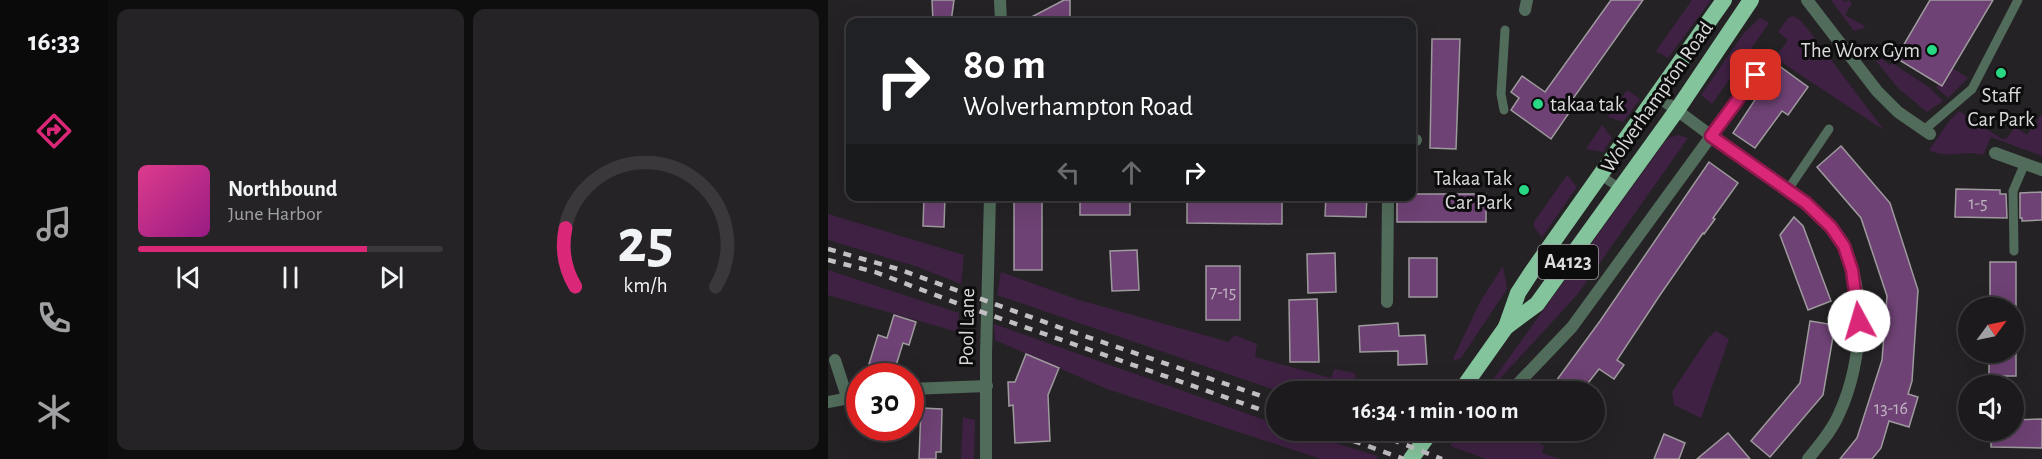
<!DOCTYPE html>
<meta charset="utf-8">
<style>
:root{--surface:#1c1a1c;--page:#252325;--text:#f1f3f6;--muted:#a0a1a3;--line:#3a383b;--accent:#db2777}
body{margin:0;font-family:"Alegreya Sans",sans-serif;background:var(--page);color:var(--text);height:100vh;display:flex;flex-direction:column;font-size:22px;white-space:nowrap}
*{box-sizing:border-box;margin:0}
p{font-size:20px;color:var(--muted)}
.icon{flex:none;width:33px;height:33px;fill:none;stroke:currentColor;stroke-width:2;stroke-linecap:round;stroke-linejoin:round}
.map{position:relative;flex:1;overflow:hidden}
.sheet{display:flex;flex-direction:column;gap:9px;padding:9px;background:#0f0e0f;width:720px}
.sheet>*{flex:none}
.guide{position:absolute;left:18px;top:18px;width:570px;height:183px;border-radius:12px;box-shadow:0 6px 24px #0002,0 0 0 2px var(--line);background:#202124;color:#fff;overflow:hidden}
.needle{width:39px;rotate:57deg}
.buttons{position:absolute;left:1130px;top:297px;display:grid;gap:12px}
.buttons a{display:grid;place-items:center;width:66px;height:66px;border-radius:50%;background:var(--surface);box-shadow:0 6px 24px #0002,0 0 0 2px var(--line);font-size:30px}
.speed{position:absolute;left:18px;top:363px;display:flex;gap:12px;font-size:30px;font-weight:700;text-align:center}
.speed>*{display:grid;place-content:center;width:78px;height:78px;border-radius:50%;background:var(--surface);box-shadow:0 6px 24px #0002,0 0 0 2px var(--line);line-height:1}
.speed .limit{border:9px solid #d22;background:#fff;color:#111}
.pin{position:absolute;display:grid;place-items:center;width:51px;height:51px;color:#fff;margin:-26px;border-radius:12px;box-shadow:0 3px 9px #0006}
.me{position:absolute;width:66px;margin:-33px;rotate:354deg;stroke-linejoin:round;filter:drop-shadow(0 0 4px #0008)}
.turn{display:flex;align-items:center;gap:21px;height:126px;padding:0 18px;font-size:27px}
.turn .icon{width:78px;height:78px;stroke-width:2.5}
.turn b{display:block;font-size:42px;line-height:51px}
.lanes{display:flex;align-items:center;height:57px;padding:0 18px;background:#0003;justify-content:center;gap:30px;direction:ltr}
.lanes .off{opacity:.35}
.sheet .card{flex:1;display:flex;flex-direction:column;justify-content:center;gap:9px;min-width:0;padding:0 21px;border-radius:12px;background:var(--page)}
.sheet .dial{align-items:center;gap:0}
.dial svg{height:156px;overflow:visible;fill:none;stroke:var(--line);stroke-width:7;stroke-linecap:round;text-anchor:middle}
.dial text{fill:var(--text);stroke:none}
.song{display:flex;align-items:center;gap:18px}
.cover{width:72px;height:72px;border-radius:9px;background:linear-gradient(135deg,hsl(330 70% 55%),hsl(310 70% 35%))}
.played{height:6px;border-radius:3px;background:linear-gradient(90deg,var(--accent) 75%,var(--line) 75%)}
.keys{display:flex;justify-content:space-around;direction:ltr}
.sheet .tiles{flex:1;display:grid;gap:9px;grid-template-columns:repeat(2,1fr)}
.trip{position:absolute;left:438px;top:381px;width:339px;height:60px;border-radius:30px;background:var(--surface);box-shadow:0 6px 24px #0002,0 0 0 2px var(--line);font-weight:700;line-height:60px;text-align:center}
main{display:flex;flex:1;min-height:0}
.tab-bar{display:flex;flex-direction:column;width:108px;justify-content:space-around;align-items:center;background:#0b0a0b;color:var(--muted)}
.tab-bar .icon{width:42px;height:42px}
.tab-bar .current{color:var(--accent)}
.tab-bar b{font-size:27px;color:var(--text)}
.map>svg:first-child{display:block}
</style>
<main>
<nav class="tab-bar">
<b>16:33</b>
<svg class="icon current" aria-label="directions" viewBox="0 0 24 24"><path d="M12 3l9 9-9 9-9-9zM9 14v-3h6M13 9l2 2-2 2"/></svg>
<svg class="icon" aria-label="music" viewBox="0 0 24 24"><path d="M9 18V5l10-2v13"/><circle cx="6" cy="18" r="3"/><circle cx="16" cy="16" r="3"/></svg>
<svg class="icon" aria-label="phone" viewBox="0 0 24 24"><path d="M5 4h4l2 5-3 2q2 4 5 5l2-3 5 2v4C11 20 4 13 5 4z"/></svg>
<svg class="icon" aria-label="climate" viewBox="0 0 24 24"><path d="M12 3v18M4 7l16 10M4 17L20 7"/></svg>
</nav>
<section class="sheet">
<div class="tiles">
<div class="card">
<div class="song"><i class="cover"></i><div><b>Northbound</b><p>June Harbor</p></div></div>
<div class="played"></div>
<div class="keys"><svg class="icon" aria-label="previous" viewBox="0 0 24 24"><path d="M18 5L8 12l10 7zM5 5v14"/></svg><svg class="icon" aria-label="pause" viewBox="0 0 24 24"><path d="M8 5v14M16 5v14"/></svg><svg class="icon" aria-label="next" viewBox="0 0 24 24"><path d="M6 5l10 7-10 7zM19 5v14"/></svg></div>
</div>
<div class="card dial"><svg viewBox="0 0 100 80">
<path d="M14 69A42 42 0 1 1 86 69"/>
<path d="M14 69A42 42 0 0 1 9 39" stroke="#db2777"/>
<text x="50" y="56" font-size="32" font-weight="700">25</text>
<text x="50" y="72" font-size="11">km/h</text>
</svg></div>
</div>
</section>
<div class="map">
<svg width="1214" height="459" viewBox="0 0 1214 459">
<rect width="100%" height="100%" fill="#252225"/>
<g fill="#3f2143">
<polygon points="864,0 883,0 840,58 828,51"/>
<polygon points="1003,0 1014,0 1017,2 1021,0 1024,3 1017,15 1038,27 1026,31"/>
<polygon points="965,16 972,20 979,28 1056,130 947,58 960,40 950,32 960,18"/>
<polygon points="932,18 941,23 884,104 873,95 916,33"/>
<polygon points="1051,57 1062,65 1064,63 1102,88 1115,101 1099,112 1071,89 1048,61"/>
<polygon points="1124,68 1140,78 1120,98 1108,87"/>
<polygon points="799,90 812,99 795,122 780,117"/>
<path d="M1131,111l43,28h4l9,-12 12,8 15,-21v42l-51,-19 -8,18c-20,-6 -32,5 -54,-5l21,-30z"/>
<polygon points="774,125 784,138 775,152 758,149"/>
<polygon points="850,135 860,138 749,295 667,384 662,384 836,143 841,138"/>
<polygon points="739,175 749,187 714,237 706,227 706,222"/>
<polygon points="0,214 136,255 133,284 90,267 0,240"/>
<polygon points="675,266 679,289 633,358 627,360 625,359 652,302"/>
<polygon points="0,270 131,313 130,332 0,295"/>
<polygon points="173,272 251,300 401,342 406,335 429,344 427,357 503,378 506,369 527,373 528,383 559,391 561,385 583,391 450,391 169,295"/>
<polygon points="166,324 448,424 448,430 467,431 550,456 548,459 493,459 279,389 167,340"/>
<polygon points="888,331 901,339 873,418 846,405 844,392 880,338"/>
<polygon points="135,417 147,420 146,459 133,459"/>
<polygon points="633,431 691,431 716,446 714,453 732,459 658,459 622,446"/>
</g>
<g fill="#6e4274" stroke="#9e9a9e" stroke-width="1.5">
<polygon points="104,0 126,0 123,22 105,22"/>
<polygon points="236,0 242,0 242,22 194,22"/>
<polygon points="783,0 815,0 739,107 743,110 723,139 683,110 691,98 683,92 694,76 717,92"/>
<polygon points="1102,0 1165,0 1114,86 1068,58"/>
<polygon points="604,39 632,39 628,149 602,148"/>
<polygon points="950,65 980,87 960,115 954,111 927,148 905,133"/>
<polygon points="1013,146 1062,203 1090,290 1084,381 1080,394 1090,397 1081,427 1061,421 1053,448 1044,459 1012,459 1029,438 1054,360 1059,296 1033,218 989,167"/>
<polygon points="881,162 910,183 885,218 887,219 876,234 875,233 832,295 789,360 796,365 786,379 771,369 753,392 720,392 772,321"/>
<polygon points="1128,189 1172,190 1172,194 1178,194 1179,218 1127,217"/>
<polygon points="1214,192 1214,220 1194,221 1194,218 1192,218 1192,193"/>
<polygon points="584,194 658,194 658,222 569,222 569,196 584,196"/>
<polygon points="96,196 117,196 116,227 95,226"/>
<rect x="186" y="196" width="28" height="74"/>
<rect x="252" y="196" width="50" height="19"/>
<polygon points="359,196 454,196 454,224 359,223"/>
<polygon points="498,196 539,196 538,217 497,216"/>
<polygon points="966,217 975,226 1003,301 980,310 952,235"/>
<polygon points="309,250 311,290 284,291 282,251"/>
<polygon points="507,253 508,292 480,293 479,254"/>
<rect x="581" y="258" width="28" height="39"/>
<rect x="1162" y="262" width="26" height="46"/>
<rect x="378" y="266" width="34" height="54"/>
<polygon points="489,299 491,362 462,362 461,300"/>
<polygon points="66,315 88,322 81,345 75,343 66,372 41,364 50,335 59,338"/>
<polygon points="982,321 1007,325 995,395 942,457 923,441 972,383"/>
<polygon points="570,323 571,336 597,335 599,364 570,365 570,351 532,352 531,326"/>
<rect x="1161" y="352" width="27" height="24"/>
<polygon points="198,354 231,368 220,395 222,441 187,443 185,405 181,406 180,382 187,382"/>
<polygon points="93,408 114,409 113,452 108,452 108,459 91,459"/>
<polygon points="1214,419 1214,448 1163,447 1163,430 1185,430 1185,420"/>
<polygon points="900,433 922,459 869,459"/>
<polygon points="836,434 857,443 851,459 826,459"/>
</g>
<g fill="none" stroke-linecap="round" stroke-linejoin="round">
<g stroke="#516c5b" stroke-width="9">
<polyline points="676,110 673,94 677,30"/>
<polyline points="1096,130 1144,89 1190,0"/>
<polyline points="772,175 793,189"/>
<polyline points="959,191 1001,129"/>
<polyline points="1186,251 1185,191 1197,163"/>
</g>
<g stroke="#516c5b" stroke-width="12">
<polyline points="172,0 173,22"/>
<polyline points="979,0 1049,91 1070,112 1102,134"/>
<polyline points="697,10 699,0"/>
<path d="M828,95c36,26 71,53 107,79 23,16 49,30 68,53 39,47 33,134 8,187 -7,17 -20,31 -31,45"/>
<polyline points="584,140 588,140"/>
<polyline points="1167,153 1214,170"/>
<polyline points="559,302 560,196"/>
<polyline points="7,360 19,397"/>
<polyline points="638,383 655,392"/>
<polyline points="82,389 159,386"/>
<polyline points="682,392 744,327 940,58"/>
<polyline points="0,402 32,396"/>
<polyline points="158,459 158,354 162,196"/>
</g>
<g stroke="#84c49c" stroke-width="16">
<polyline points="678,327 709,304 849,110 923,0"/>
<polyline points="632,392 678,327 690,293 703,273 896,0"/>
<polyline points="583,459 604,430"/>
</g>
<g stroke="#c2c0c2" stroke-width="4.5" stroke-dasharray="8 8" stroke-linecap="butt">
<polyline points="0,249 70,269 233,328 448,401"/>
<polyline points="0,260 47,272 131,304 448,415"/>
<polyline points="495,430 576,459"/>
<polyline points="533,430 560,438 614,459"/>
</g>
</g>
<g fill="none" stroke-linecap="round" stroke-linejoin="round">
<defs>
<polyline id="route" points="928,75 883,136 978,203 1003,227 1016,246 1024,270 1031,321"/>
</defs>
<use href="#route" stroke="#8e194d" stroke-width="15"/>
<use href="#route" stroke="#db2777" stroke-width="10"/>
</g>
<g fill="#28d885" stroke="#0d0c0d" stroke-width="2">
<circle cx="1104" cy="50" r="6"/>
<circle cx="1173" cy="73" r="6"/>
<circle cx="710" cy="104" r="6"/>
<circle cx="696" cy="190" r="6"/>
</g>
<g text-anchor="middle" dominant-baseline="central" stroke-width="6" stroke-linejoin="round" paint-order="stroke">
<g font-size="18" fill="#c0b4c2">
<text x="1150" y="204">1-5</text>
<text x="395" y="293">7-15</text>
<text x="1063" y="409">13-16</text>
</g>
<rect fill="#0d0c0d" stroke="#9e9c9e" stroke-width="1.5" x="710" y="245" width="60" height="34" rx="4.5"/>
<g font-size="20" font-weight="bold" fill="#dcdadc">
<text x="740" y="262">A4123</text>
</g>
<g font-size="21" fill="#dcdadc" stroke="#0d0c0d" text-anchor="end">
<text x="1092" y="50">The Worx Gym</text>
<text x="1173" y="95" text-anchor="middle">Staff<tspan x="1173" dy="24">Car Park</tspan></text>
<text x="722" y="104" text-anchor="start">takaa tak</text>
<text x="684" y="178">Takaa Tak<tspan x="684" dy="24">Car Park</tspan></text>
</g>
<g font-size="21" fill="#dcdadc" stroke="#0d0c0d">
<text transform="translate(829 97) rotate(-55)">Wolverhampton Road</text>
<text transform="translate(139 327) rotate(-89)">Pool Lane</text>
</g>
</g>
</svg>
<div class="buttons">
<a><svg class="needle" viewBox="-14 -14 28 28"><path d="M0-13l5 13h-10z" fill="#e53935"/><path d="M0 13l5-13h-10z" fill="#a0a1a3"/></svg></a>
<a><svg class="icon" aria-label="sound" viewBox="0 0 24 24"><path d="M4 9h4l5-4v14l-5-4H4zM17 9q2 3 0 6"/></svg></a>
</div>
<div class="speed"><div class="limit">30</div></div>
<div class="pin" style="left:928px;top:75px;background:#d93025"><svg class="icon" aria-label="arrive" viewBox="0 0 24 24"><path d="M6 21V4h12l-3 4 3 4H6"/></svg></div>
<svg class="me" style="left:1031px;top:321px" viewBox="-20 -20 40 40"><circle r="19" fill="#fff"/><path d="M0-13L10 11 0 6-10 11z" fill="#db2777"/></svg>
<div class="trip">16:34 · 1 min · 100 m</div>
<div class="guide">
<div class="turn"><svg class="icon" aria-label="right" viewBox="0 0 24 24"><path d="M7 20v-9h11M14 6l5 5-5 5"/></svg><div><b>80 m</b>Wolverhampton Road</div></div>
<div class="lanes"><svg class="icon off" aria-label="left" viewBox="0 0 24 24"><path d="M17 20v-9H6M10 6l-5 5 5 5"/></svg><svg class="icon off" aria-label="ahead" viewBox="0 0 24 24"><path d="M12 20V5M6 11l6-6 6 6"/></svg><svg class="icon" aria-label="right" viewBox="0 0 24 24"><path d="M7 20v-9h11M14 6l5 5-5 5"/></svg></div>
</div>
</div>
</main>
